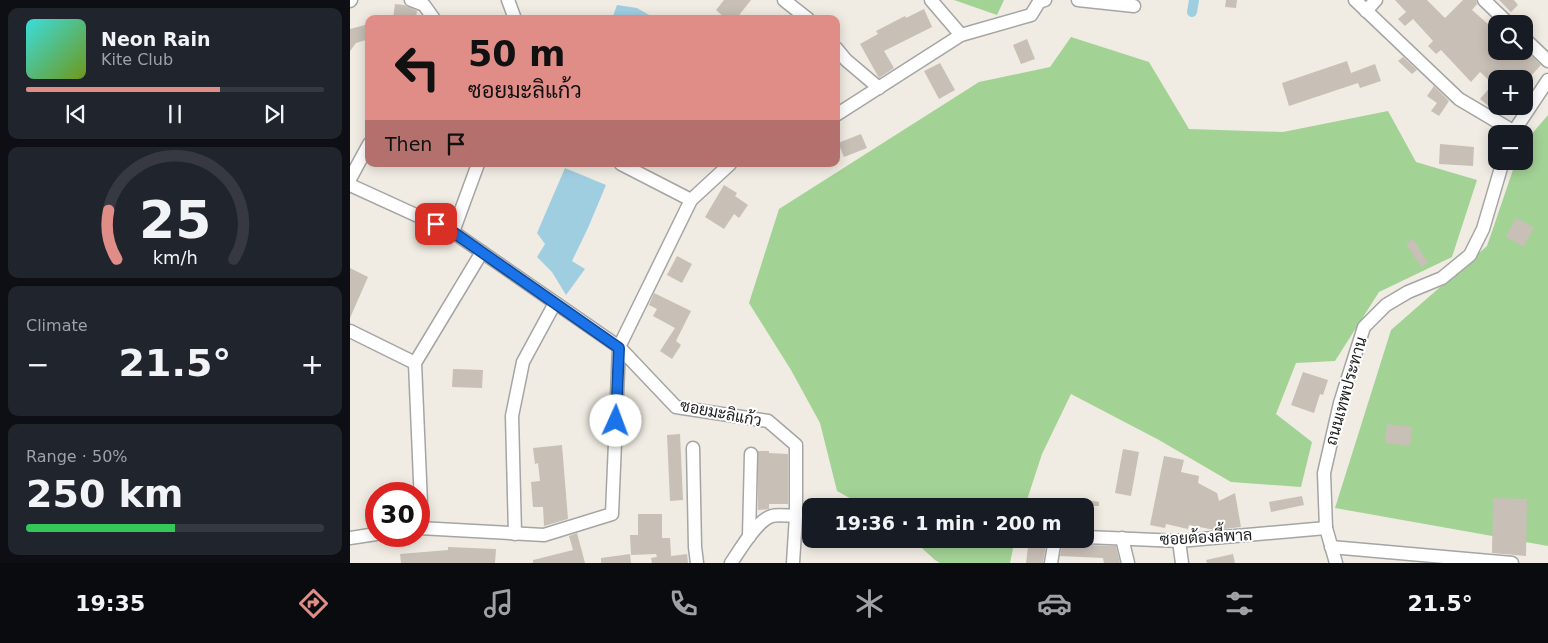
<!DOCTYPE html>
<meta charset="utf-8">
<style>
:root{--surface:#171b24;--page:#20242c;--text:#f1f3f6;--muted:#9ea1a6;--line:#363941;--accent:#e08c87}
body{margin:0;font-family:"DejaVu Sans",Sarabun,sans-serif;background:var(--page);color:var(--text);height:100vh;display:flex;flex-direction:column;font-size:19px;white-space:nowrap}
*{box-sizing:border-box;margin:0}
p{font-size:16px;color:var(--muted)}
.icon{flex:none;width:28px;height:28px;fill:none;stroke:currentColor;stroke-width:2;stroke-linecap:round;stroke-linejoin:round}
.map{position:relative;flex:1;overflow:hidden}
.drawer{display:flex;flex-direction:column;gap:8px;padding:8px;background:#0d0f14;width:350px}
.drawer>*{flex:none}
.top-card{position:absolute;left:15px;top:15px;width:475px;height:152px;border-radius:10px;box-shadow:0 2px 12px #0003;background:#e08c87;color:#111;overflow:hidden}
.fabs{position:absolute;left:1138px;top:15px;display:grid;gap:10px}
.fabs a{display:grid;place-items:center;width:45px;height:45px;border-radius:10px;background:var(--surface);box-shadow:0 2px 12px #0003;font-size:25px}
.speed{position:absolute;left:15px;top:482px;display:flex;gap:10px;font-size:25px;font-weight:700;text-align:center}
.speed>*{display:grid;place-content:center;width:65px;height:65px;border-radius:50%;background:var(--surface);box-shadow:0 2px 12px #0003;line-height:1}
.speed .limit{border:8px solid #d22;background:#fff;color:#111}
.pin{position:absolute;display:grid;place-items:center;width:42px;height:42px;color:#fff;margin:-21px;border-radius:10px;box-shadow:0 2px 8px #0006}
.me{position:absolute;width:55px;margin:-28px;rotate:2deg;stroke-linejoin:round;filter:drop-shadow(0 0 4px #0008)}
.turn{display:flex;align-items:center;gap:18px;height:105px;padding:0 20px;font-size:22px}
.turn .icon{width:65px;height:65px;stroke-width:2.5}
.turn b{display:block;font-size:35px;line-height:42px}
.then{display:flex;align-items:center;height:48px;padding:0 20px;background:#0003;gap:10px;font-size:19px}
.big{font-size:38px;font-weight:700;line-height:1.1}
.drawer .card{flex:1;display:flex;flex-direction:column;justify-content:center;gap:8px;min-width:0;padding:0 18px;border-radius:10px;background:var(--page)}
.drawer .dial{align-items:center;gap:0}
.dial svg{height:130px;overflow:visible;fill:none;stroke:var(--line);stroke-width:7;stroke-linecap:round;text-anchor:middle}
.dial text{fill:var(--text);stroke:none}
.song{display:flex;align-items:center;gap:15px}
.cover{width:60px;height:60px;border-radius:8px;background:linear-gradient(135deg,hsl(180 70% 55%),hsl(80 70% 35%))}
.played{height:5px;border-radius:2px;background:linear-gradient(90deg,var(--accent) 65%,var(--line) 65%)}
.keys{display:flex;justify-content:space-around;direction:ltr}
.heat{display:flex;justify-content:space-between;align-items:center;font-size:28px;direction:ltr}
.charge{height:8px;border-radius:4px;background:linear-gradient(90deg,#34c759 50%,var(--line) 0)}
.trip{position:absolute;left:452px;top:498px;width:292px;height:50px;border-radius:10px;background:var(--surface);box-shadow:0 2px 12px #0003;font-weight:700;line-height:50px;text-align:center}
.tab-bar{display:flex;height:80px;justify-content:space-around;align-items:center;background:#090b0e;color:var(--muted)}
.tab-bar .icon{width:35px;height:35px}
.tab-bar .selected{color:var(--accent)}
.tab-bar b{font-size:22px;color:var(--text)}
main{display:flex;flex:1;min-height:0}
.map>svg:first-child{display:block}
</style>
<main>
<section class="drawer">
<div class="card">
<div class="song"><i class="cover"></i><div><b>Neon Rain</b><p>Kite Club</p></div></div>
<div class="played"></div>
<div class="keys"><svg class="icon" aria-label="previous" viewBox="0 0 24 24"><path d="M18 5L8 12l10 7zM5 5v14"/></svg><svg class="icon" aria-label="pause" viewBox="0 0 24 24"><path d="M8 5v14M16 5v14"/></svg><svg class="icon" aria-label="next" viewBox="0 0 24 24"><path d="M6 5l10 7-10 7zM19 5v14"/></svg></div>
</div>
<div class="card dial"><svg viewBox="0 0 100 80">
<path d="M14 69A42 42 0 1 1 86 69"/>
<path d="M14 69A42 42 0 0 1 9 39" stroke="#e08c87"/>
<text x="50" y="56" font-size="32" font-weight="700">25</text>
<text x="50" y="72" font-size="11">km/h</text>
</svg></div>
<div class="card"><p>Climate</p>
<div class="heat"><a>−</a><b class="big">21.5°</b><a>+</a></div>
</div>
<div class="card"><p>Range · 50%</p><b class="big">250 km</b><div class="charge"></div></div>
</section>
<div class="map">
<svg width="1198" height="563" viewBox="0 0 1198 563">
<rect width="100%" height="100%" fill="#f0ece3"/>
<g fill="#a3d295">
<polygon points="604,0 654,0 647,15"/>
<polygon points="721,37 799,62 839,129 933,132 1038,111 1066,162 1127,180 1102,257 1029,292 985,361 946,363 926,414 962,442 951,487 881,482 809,440 721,394 692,454 675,506 514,506 487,491 470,423 441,370 399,303 429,209 629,82 700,67"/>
<polygon points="1198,115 1198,546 985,508 1041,330 1137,246 1166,161 1174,161 1174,143"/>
<polygon points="562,539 665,539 660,563 590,563 585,560"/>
</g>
<g fill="#a0cee1">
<polygon points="267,5 287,8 306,19 262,19"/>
<polygon points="215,168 256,185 238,228 222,261 235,269 216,295 202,272 187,257 195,244 187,233"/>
</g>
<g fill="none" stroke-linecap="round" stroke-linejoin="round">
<polyline stroke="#a0cee1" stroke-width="10" points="842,12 844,0"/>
</g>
<g fill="#c8bfb6">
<polygon points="374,0 401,0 386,19 376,19 366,10"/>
<polygon points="876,0 887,0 886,8 875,7"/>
<polygon points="1045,0 1077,0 1095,18 1113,0 1126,0 1127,4 1122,10 1146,31 1146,51 1174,51 1174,49 1191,65 1178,79 1146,79 1146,112 1130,99 1143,84 1130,72 1121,82 1091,50 1086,54 1078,46 1083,41 1063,19 1055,26 1048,19 1056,12"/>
<polygon points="1149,0 1164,0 1168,5 1161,12"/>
<polygon points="45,4 54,5 67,11 66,19 43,19"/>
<polygon points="574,9 582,27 534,51 544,68 529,78 510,44 528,34 526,31 555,16 556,18"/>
<polygon points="15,25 19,39 6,43 0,51 0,29"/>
<polygon points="677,39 685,59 671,64 663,45"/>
<polygon points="1053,57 1067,70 1062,74 1048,61"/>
<polygon points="997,61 1001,73 1025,64 1031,81 1010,88 1008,83 939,106 932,83"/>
<polygon points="590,63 605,90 589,99 574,71"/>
<polygon points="1084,86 1099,101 1089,116 1081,111 1087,103 1077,96"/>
<polygon points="511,134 517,148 494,157 488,143"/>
<polygon points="1090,144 1124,147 1123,166 1089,164"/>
<polygon points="374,185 387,193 385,196 398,205 389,218 384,214 374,229 355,217"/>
<polygon points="1166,218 1184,227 1174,247 1156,237"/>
<polygon points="1063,239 1078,263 1071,267 1056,244"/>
<polygon points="327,256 342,264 332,283 317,275"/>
<polygon points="0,268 18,277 0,318"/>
<polygon points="304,293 341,311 326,341 331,345 322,359 310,351 325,328 303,316 307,309 299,305"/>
<polygon points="103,369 133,370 132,388 102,387"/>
<polygon points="953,372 978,380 973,395 970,394 964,413 941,405"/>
<polygon points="1037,424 1062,427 1060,446 1035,443"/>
<polygon points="330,434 333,500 320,501 317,435"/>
<polygon points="212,445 218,519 194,526 193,507 183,507 181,482 190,481 188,463 185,464 183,448"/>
<polygon points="773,449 789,452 781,496 765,493"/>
<polygon points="408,451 419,451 419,453 438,454 438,504 419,504 419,509 408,510"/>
<polygon points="814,456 834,460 831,472 849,476 848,483 867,493 869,501 885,493 891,527 865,530 839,525 838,529 816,524 815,528 800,525"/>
<polygon points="952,496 954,505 921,512 919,502"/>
<polygon points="726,498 749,502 749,506 724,506"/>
<polygon points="1143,498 1177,499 1176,556 1142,553"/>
<polygon points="288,514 312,514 312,538 320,538 321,556 337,554 338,563 302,563 301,558 307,557 306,554 281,555 280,535 288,535"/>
<polygon points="227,533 235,563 183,563 183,560 223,550 219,536"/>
<polygon points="679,539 697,539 693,563 676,563"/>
<polygon points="713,541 729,541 736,545 766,546 770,563 754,563 753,558 710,556"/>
<polygon points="98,547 146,549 145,563 51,563 50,554 98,550"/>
<polygon points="280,554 281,563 251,563 251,558"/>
<polygon points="883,554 885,563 857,563 856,560"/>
</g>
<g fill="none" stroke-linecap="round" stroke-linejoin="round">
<defs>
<g id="minor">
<polyline points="61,0 74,5 84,19"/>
<polyline points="158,0 165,19"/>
<polyline points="434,0 458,19"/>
<polyline points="581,0 611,35"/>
<polyline points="728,0 784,6"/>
<polyline points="1005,0 1109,99 1163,131"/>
<polyline points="1134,0 1159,24"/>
<polyline points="0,1 1,0"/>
<polyline points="1016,11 1026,0"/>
<polyline points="1174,38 1198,61"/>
<polyline points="486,48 496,60 529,88"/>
<polyline points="486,115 611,35 681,15 689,2 695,0"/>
<polyline points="1162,134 1198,80"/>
<polyline points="271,164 341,200"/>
<polyline points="0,179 19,144"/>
<polyline points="0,185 103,232 269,347 326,407 418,421 446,445 446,516 443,563"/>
<polyline points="103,232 128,164"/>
<polyline points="0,331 65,363"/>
<polyline points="343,448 345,547 347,563"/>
<polyline points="72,527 65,363 132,252"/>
<polyline points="69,528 194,535 262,514 269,347 341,200 380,164"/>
<polyline points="165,534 162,416 173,362 205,303"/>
<polyline points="399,537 401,454"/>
<polyline points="736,537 829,541 976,528"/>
<polyline points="0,538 26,534"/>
<polyline points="772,538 778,563"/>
<polyline points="829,541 832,563"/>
<polyline points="981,547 1162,563"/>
<path d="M381,563c9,-13 26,-43 41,-47 6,-2 17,0 24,0"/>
<polyline points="701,563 705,539"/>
<polyline points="986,563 976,528 974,473 990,403 1014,327 1036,305 1058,292 1092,278 1120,255 1133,229 1153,161"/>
</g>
</defs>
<use href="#minor" stroke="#a5a5a5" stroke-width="15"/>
<use href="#minor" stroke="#fff" stroke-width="12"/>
</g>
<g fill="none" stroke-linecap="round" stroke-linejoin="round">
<defs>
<polyline id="route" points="86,224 103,232 269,348 266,421"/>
</defs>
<use href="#route" stroke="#114b97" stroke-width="12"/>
<use href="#route" stroke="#1a73e8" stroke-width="9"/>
</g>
<g text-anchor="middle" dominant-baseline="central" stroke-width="4" stroke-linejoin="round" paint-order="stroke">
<g font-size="16" fill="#1e1e1e" stroke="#fff">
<text transform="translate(996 391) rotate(-74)">ถนนเทพประทาน</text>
<text transform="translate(371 413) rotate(11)">ซอยมะลิแก้ว</text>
<text transform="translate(856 537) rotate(-3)">ซอยต้องลี้พาล</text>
</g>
</g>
</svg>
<div class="fabs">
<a><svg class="icon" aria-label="search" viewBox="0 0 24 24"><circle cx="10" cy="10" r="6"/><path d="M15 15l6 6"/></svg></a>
<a>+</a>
<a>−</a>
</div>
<div class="speed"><div class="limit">30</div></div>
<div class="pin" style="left:86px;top:224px;background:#d93025"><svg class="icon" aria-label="arrive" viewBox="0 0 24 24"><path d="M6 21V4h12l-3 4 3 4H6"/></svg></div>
<svg class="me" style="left:266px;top:421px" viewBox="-20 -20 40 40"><circle r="19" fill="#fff"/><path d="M0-13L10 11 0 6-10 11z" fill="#1a73e8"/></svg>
<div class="trip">19:36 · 1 min · 200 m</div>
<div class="top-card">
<div class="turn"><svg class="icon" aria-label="left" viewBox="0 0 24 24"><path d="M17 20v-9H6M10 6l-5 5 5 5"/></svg><div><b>50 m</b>ซอยมะลิแก้ว</div></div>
<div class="then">Then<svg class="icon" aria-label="arrive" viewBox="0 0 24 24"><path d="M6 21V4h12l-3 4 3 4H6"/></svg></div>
</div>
</div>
</main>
<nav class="tab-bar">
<b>19:35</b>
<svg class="icon selected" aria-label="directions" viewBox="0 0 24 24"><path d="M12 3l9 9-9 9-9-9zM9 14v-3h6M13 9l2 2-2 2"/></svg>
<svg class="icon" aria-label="music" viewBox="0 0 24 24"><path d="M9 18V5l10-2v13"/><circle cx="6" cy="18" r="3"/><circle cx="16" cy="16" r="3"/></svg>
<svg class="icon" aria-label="phone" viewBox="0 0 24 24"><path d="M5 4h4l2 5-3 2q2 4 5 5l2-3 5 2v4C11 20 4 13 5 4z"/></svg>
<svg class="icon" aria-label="climate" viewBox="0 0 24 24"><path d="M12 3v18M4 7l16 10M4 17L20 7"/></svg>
<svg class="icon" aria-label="car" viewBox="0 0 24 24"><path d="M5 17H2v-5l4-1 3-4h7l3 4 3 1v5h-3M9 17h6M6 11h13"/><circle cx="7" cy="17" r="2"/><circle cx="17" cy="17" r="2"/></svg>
<svg class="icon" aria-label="filters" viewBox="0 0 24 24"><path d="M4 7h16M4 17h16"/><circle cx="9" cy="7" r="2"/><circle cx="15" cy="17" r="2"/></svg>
<b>21.5°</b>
</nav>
